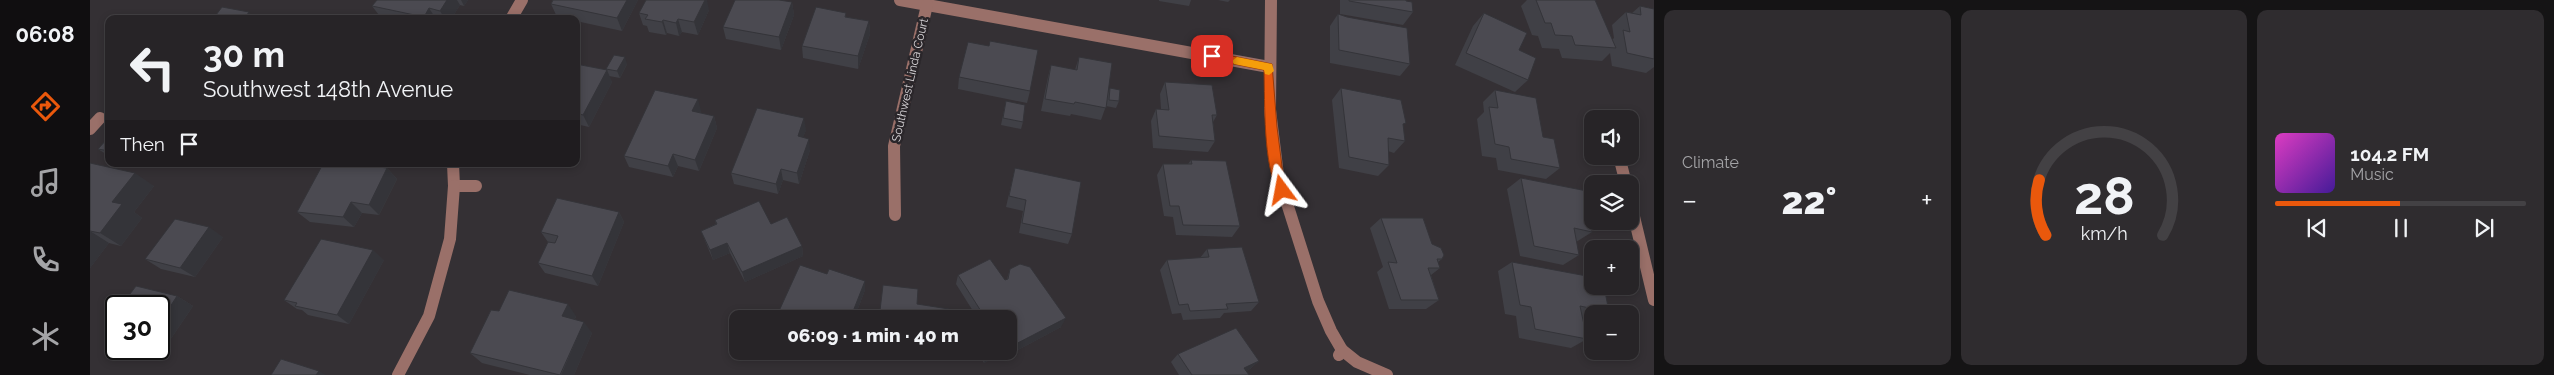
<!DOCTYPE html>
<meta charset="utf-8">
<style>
:root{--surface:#272427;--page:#2f2c2f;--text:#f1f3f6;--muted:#a4a4a7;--line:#434144;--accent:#ea580c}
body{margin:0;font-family:Raleway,sans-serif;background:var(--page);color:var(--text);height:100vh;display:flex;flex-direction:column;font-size:19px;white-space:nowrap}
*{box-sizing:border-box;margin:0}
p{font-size:16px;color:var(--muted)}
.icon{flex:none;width:28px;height:28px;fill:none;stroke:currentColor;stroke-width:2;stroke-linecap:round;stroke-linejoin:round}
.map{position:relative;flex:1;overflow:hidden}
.panel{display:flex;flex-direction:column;gap:10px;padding:10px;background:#151415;width:900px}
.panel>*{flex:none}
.top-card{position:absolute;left:15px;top:15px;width:475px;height:152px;border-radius:10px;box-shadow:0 2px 8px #0003,0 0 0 1px var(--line);background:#272427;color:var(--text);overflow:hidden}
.tools{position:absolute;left:1494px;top:110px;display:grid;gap:10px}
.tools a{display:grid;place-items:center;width:55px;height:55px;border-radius:10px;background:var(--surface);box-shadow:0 2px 8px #0003,0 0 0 1px var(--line);font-size:25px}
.speed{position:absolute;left:15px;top:295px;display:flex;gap:10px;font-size:25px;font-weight:700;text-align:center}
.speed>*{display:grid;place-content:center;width:65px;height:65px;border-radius:50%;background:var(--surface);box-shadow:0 2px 8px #0003,0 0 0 1px var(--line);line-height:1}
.speed .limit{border:2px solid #111;border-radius:8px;background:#fff;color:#111}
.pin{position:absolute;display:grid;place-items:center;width:42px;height:42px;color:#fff;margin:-21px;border-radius:10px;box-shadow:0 2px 8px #0006}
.me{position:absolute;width:55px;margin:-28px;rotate:347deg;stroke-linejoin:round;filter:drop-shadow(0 0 4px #0008)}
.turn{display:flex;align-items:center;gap:18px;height:105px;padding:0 15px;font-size:22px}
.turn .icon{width:65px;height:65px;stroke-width:2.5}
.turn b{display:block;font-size:35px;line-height:42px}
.then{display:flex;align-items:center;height:48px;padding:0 15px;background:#0003;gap:10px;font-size:19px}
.big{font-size:38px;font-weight:800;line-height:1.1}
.panel .widget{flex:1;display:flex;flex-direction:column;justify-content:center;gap:8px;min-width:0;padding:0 18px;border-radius:10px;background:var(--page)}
.panel .dial{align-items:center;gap:0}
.dial svg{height:130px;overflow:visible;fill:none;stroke:var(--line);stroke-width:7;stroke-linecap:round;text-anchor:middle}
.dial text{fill:var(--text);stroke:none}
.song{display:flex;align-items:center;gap:15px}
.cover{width:60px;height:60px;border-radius:8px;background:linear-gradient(135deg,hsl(310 70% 55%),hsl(260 70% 35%))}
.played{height:5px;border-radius:2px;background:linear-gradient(90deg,var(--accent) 50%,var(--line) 50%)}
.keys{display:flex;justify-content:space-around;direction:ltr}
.heat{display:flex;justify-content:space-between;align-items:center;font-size:28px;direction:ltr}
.panel .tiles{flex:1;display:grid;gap:10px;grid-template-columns:repeat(3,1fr)}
.trip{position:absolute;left:639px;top:310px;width:288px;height:50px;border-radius:10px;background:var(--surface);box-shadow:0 2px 8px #0003,0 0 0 1px var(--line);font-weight:800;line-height:50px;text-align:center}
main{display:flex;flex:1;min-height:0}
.dock{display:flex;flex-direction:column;width:90px;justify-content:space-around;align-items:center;background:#100e10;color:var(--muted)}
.dock .icon{width:35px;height:35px}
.dock .current{color:var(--accent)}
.dock b{font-size:22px;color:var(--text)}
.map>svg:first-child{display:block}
</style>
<main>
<nav class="dock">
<b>06:08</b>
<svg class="icon current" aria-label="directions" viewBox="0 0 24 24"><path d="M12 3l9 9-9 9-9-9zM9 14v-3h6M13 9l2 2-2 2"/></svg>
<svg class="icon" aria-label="music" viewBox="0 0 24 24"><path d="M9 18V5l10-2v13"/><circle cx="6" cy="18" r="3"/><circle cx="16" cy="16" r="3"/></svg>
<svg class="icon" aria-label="phone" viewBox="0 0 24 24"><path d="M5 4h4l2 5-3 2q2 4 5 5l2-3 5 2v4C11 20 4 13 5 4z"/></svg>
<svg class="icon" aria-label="climate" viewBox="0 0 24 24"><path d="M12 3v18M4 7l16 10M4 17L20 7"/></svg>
</nav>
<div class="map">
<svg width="1564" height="375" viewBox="0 0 1564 375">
<rect width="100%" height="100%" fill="#343034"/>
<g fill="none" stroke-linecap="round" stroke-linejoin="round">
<g stroke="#9a7069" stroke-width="12">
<polyline points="810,0 1179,67"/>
<polyline points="1181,0 1180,110 1188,175 1228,301 1241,331 1252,350 1249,355"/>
<polyline points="421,19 432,0"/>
<polyline points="0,129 10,118"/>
<polyline points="1529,156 1536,184"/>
<polyline points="363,164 364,186 386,186"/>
<polyline points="1540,200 1564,300"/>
<polyline points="805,215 804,146 837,5"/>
<polyline points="1252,350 1267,362 1297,375"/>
<polyline points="308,375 339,316 360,239 364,186"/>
</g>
</g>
<g fill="#404046">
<polygon points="287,0 378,0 374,6 370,5 361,19 292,19 282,6"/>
<polygon points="463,0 548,0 532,31 486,21 486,19 477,19 467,17 461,4"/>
<polygon points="1069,0 1101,0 1099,6 1069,1"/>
<polygon points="1128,0 1140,0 1138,2"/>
<polygon points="1250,0 1316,0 1323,12 1313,25 1250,14"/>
<polygon points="1437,0 1505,0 1522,40 1524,38 1522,25 1536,12 1542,13 1550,6 1564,9 1564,67 1556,73 1522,66 1520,53 1512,61 1472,58 1469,49 1452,48 1448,36 1442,35 1431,6"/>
<polygon points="702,2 704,15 691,50 636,39 633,27"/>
<polygon points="619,10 608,35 592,32 589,36 577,33 576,35 559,32 557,26 553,25 549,13"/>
<polygon points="756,13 756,17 779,21 780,34 768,69 713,58 712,46"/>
<polygon points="1394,13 1429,50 1438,80 1425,92 1365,65 1383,26"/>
<polygon points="1248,14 1257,17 1320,64 1310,76 1240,63 1240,26"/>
<polygon points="989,57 1018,93 1020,88 1029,101 1026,108 1016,106 1011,120 981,114 980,116 951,111 958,77 961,65 985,70"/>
<polygon points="486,64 517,70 516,69 537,64 530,78 519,76 522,82 499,127 486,124"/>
<polygon points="869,77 940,91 937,103 868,89"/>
<polygon points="1075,82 1127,115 1123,122 1125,141 1118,152 1063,148 1061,121 1066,109 1071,109 1070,94"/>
<polygon points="1251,88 1313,126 1315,141 1304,153 1298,151 1299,165 1288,176 1249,168 1242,100"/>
<polygon points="1405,90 1453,137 1470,168 1456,179 1408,170 1406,158 1392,156 1387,119 1394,112 1393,102"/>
<polygon points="916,101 933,122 931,129 911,125"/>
<polygon points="611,111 610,113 624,116 627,128 609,171 588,166 583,177 539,167 534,156"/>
<polygon points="716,130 713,137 720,150 709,184 693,180 688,194 644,184 641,173"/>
<polygon points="19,137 19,156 8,149"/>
<polygon points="1101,160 1150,226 1142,237 1086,235 1083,217 1074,216 1067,175 1073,164 1098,164"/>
<polygon points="0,163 64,186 44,212 52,218 31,246 19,243 0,268"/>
<polygon points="297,168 307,179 289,215 272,213 264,227 220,222 207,212"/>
<polygon points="925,168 982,234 978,244 929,233 933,211 916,207"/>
<polygon points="1431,178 1502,216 1499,218 1502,232 1486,242 1489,255 1473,265 1430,256 1417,189"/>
<polygon points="529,212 534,222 508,286 455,273 448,263 458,242 451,232"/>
<polygon points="1291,218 1342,244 1352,259 1348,262 1350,268 1341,275 1349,300 1336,309 1299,309 1287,272 1293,267 1280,228"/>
<polygon points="625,220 681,224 712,246 713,256 655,282 640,253 623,260 611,231 626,224"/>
<polygon points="133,237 105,277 71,269 55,259"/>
<polygon points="1117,249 1169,302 1161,311 1134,313 1130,318 1093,320 1091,313 1082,314 1070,270 1077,260 1110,258"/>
<polygon points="294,260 259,324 218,315 212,310 207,309 194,300"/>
<polygon points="1422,262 1519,312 1516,314 1502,314 1502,321 1493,319 1497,339 1481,348 1429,338 1426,316 1415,314 1408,271"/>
<polygon points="920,269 971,327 913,358 908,351 918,351 918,319 888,319 866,284 868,275 915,280 917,279"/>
<polygon points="737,274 775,281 775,290 764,319 691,319 689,311"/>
<polygon points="87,296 103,306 78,343 69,341 69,306"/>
<polygon points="409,311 486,316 485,319 502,333 484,375 440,375 392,363 380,353"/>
<polygon points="786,351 855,351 854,357 834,354 833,360 816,358 816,361 797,360 797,352"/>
<polygon points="859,351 873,351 872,355 859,354"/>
<polygon points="887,351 906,351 907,352 905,357 894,363"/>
<polygon points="1088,354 1169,361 1160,369 1156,371 1159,375 1089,375 1081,362"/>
</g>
<g fill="#343439">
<polygon points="357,0 367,0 370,5 361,19 355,19 350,11"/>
<polygon points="371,0 378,0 374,6"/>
<polygon points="537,0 548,0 532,31 527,18"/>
<polygon points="615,0 617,0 619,10 608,35 604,22"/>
<polygon points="702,2 704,15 691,50 689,37"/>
<polygon points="339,8 346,19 335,19 334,17"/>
<polygon points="159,12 165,19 154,19"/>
<polygon points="588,19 592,32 589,36 586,23"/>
<polygon points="573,20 577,33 576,35 572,22"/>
<polygon points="779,21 780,34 768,69 768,56"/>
<polygon points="535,57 537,64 530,78 527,71"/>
<polygon points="517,70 522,82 499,127 493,115"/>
<polygon points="608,99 611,111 605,123 602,111"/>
<polygon points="624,116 627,128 609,171 605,160"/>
<polygon points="714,118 716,130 709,148 708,136"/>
<polygon points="719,139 720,150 709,184 707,173"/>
<polygon points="583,154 588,166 583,177 578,166"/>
<polygon points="297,168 307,179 289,215 279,205"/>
<polygon points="691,169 693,180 688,194 686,184"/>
<polygon points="45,173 64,186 44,212 52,218 31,246 10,233 22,202"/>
<polygon points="261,202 272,213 264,227 253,217"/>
<polygon points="529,212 534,222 508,286 502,276"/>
<polygon points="119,227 133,237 105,277 90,268"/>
<polygon points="0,231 19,243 0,268"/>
<polygon points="637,243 640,253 623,260 620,250"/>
<polygon points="712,246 713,256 655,282 652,272"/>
<polygon points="283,250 294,260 259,324 247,315"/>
<polygon points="775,281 775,290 764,319 760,319"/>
<polygon points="87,296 103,306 78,343 69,339 69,324"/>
<polygon points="478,304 486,316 481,327 472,316"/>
<polygon points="976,318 971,327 913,358 915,351 918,351 918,348"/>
<polygon points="494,322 502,333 484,375 471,375"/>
<polygon points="907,352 905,357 894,363 895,358"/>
<polygon points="1169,361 1160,369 1147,375 1154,368"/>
<polygon points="229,371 236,375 226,375"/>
</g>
<g fill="#4b4a51" stroke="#343439">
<polygon points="287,0 357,0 350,11 339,8 334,17 282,6"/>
<polygon points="463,0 537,0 527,18 461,4"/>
<polygon points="556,0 615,0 604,22 588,19 586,23 573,20 572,22 555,19 558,15 549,13"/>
<polygon points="645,0 689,0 702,2 689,37 633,27"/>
<polygon points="1259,0 1316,0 1316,1 1322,2 1323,12 1259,1"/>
<polygon points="1446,0 1505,0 1526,48 1485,45 1482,36 1465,35 1461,23 1455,23"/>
<polygon points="1550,6 1564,9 1564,59 1537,53 1533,30 1540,32 1536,12 1551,15"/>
<polygon points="132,7 159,12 154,19 123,19"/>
<polygon points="726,7 756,13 755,17 779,21 768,56 712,46"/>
<polygon points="1394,13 1437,33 1429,50 1446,58 1438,80 1376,53"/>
<polygon points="1248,14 1257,17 1317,28 1320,64 1249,50"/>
<polygon points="900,41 948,50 940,91 869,77 878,42 899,46"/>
<polygon points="524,55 535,57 527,71 516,69"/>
<polygon points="989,57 1022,63 1016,108 985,102 984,104 955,99 961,65 987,70"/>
<polygon points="486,64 517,70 493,115 486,113"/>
<polygon points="1075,82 1122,85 1127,115 1122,115 1125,141 1069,136 1066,109 1079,110"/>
<polygon points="1020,88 1030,90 1029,101 1019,100"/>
<polygon points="1251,88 1311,100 1316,123 1313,124 1315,141 1298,138 1299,165 1259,157"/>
<polygon points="565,90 608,99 602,111 624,116 605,160 583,154 578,166 534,156"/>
<polygon points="1405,90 1446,98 1453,137 1464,139 1470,168 1421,159 1419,147 1405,144 1399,107 1408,108"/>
<polygon points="916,101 935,105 933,122 913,118"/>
<polygon points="667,108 714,118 708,136 719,139 707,173 691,169 686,184 641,173"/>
<polygon points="19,137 19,151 8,149"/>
<polygon points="1101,160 1136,161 1150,226 1093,225 1089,206 1080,206 1073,164 1102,164"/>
<polygon points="0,163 45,173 22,202 32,204 10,233 0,231"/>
<polygon points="233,164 264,164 297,168 279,205 261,202 253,217 207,212"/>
<polygon points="925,168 991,182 982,234 932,223 936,200 919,196"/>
<polygon points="1431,178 1497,191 1502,216 1498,215 1502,232 1484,228 1489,255 1444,246"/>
<polygon points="467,198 529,212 502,276 448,263 458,242 465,243 468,236 451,232"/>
<polygon points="669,201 681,224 697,217 712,246 652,272 637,243 620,250 611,231 627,224 625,220"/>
<polygon points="1291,218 1333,218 1342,244 1351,248 1354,255 1352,259 1347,259 1350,268 1338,268 1349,300 1311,300 1298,262 1307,263"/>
<polygon points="85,219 119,227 90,268 55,259"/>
<polygon points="231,239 283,250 247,315 205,306 207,303 194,300"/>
<polygon points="1152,247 1169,302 1136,304 1138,309 1100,311 1098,304 1089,305 1077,260 1119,257 1117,249"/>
<polygon points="900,259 915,280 918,279 920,269 930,264 940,267 976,318 918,348 918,319 896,319 868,275"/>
<polygon points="1422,262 1502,277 1502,286 1514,286 1519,312 1490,306 1497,339 1445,329 1441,307 1430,305"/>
<polygon points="710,265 737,274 739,269 775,281 760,319 710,319 689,311"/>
<polygon points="793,285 828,289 827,304 859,309 859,319 789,319"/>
<polygon points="46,286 87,296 69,324 69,306 31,306"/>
<polygon points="419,290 478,304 472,316 494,322 470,375 380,353 401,310 409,311"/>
<polygon points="26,313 26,327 17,325"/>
<polygon points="1146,328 1169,361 1154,368 1159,375 1102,375 1088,354"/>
<polygon points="797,351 817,351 817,353"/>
<polygon points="891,351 906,351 907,352 895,358"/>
<polygon points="191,359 229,371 226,375 181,375"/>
</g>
<path fill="#ea580c" stroke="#983908" d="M1122,52l60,12 5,63 6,47 5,16 -2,3h-8c-15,-31 -13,-88 -14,-123l-56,-11v-5z"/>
<polygon fill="#f59e0b" points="1147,57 1182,64 1184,71 1179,75 1175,74 1174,70 1144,64 1142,61"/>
<g text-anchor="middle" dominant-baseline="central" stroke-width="5" stroke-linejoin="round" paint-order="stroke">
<g font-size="12" fill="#d8d5d8" stroke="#2a262a">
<text transform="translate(820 80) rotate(-77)">Southwest Linda Court</text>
</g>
</g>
</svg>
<div class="tools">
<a><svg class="icon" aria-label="sound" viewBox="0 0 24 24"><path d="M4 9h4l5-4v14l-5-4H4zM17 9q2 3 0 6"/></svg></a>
<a><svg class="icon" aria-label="layers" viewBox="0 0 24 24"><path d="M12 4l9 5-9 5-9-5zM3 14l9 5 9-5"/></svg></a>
<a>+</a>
<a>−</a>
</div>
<div class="speed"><div class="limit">30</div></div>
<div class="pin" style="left:1122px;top:56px;background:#d93025"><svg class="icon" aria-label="arrive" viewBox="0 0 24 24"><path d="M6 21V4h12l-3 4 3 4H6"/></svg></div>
<svg class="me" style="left:1192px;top:190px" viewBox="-20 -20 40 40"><path d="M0-17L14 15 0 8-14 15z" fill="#ea580c" stroke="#fff" stroke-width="4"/></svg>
<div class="trip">06:09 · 1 min · 40 m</div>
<div class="top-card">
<div class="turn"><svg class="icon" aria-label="left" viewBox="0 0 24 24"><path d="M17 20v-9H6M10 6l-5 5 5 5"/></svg><div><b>30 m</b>Southwest 148th Avenue</div></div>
<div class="then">Then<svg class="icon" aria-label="arrive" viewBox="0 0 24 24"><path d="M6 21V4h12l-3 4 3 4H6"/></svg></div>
</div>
</div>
<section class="panel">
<div class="tiles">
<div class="widget"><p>Climate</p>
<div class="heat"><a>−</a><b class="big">22°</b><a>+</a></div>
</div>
<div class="widget dial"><svg viewBox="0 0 100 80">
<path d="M14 69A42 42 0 1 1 86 69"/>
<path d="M14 69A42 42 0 0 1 10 35" stroke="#ea580c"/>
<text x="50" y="56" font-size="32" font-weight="700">28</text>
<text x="50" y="72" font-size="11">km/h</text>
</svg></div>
<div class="widget">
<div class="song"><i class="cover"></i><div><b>104.2 FM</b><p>Music</p></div></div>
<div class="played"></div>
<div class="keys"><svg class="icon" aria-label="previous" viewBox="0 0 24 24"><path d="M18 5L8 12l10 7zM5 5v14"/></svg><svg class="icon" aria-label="pause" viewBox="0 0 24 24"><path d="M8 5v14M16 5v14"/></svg><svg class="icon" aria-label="next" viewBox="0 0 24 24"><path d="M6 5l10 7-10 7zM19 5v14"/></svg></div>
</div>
</div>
</section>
</main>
